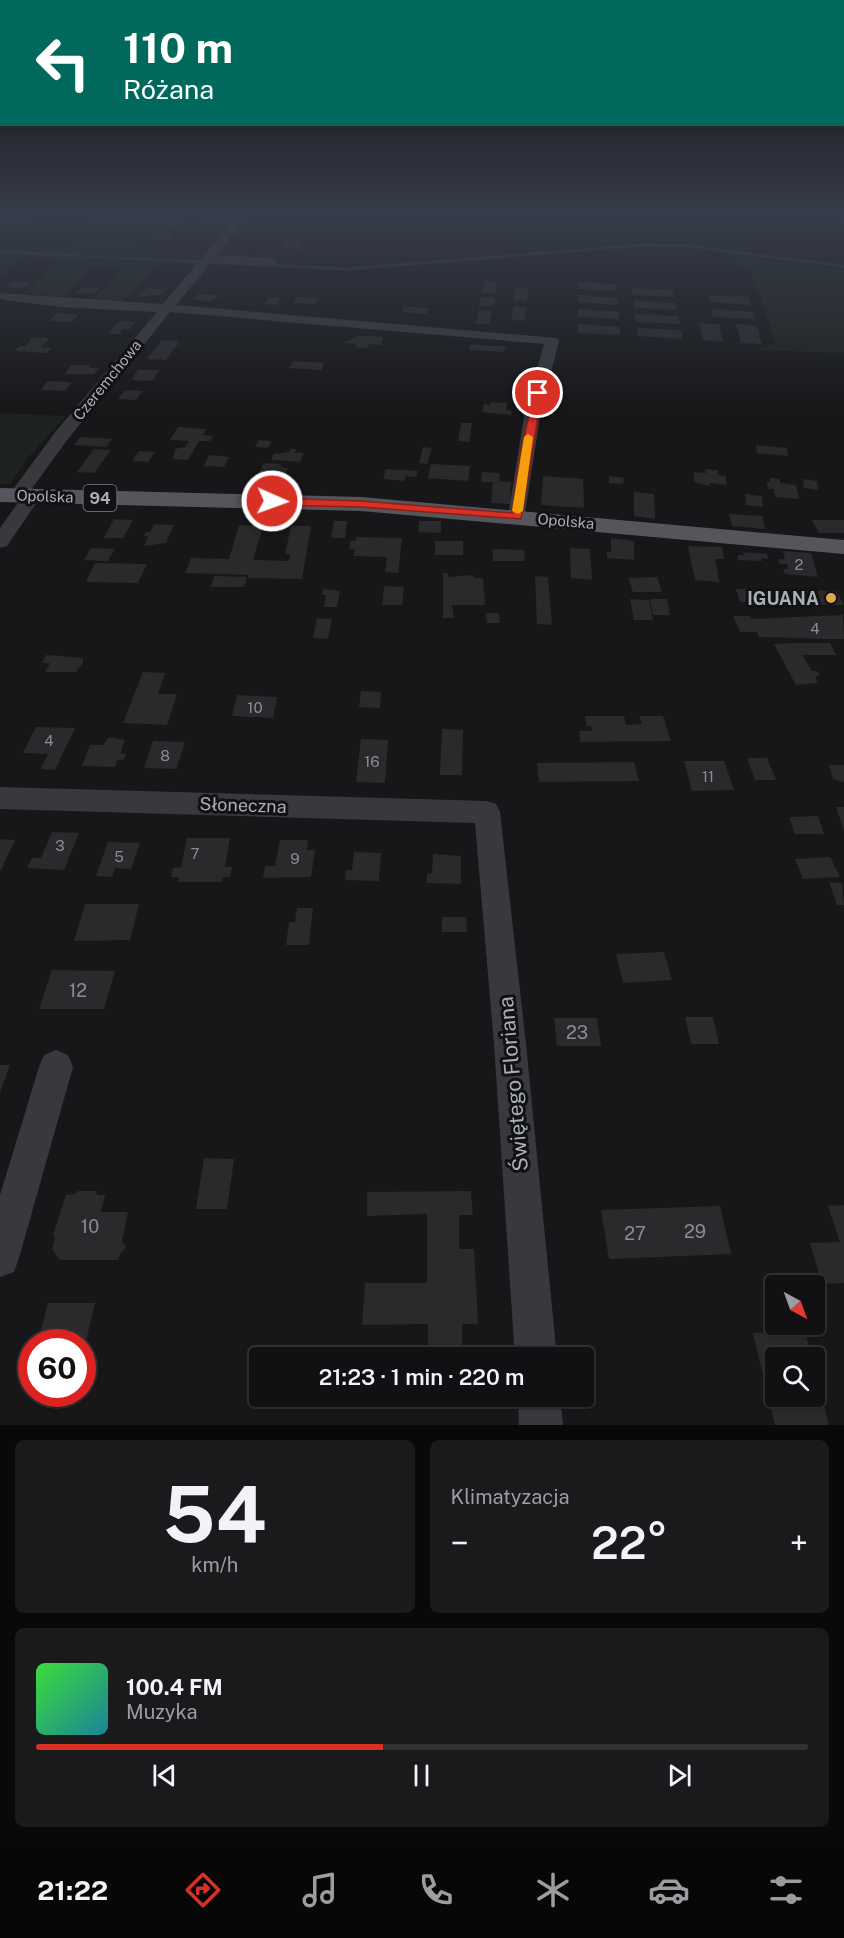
<!DOCTYPE html>
<html lang="pl">
<meta charset="utf-8">
<style>
:root{--surface:#111113;--page:#1a1a1c;--text:#f1f3f6;--muted:#9c9da0;--line:#303133;--accent:#d93025}
body{margin:0;font-family:"Public Sans",sans-serif;background:var(--page);color:var(--text);height:100vh;display:flex;flex-direction:column;font-size:22px;white-space:nowrap}
*{box-sizing:border-box;margin:0}
p{font-size:20px;color:var(--muted)}
.icon{flex:none;width:33px;height:33px;fill:none;stroke:currentColor;stroke-width:2;stroke-linecap:round;stroke-linejoin:round}
.map{position:relative;height:1425px;overflow:hidden}
.drawer{display:flex;flex-direction:column;gap:15px;padding:15px;background:#09090a;flex:1}
.drawer>*{flex:none}
.hud{position:absolute;left:0px;top:0px;width:844px;height:126px;box-shadow:0 2px 4px #0004,0 0 0 2px var(--line);background:#00695c;color:#fff;overflow:hidden}
.needle{width:39px;rotate:139deg}
.fabs{position:absolute;left:765px;top:1275px;display:grid;gap:12px}
.fabs a{display:grid;place-items:center;width:60px;height:60px;border-radius:6px;background:var(--surface);box-shadow:0 2px 4px #0004,0 0 0 2px var(--line);font-size:30px}
.speed{position:absolute;left:18px;top:1329px;display:flex;gap:12px;font-size:30px;font-weight:700;text-align:center}
.speed>*{display:grid;place-content:center;width:78px;height:78px;border-radius:50%;background:var(--surface);box-shadow:0 2px 4px #0004,0 0 0 2px var(--line);line-height:1}
.speed .limit{border:9px solid #d22;background:#fff;color:#111}
.pin{position:absolute;display:grid;place-items:center;width:51px;height:51px;color:#fff;margin:-26px;border:3px solid #fff;border-radius:50%;box-shadow:0 2px 6px #0007}
.me{position:absolute;width:66px;margin:-33px;rotate:92deg;stroke-linejoin:round;filter:drop-shadow(0 0 4px #0008)}
.turn{display:flex;align-items:center;gap:21px;height:126px;padding:0 24px;font-size:27px}
.turn .icon{width:78px;height:78px;stroke-width:2.5}
.turn b{display:block;font-size:42px;line-height:51px}
.big{font-size:45px;font-weight:600;line-height:1.1}
.drawer .card{flex:1;display:flex;flex-direction:column;justify-content:center;gap:9px;min-width:0;padding:0 21px;border-radius:9px;background:var(--page)}
.drawer .dial{align-items:center;gap:0}
.dial b{font-size:78px;line-height:1}
.song{display:flex;align-items:center;gap:18px}
.cover{width:72px;height:72px;border-radius:9px;background:linear-gradient(135deg,hsl(120 70% 55%),hsl(190 70% 35%))}
.played{height:6px;border-radius:3px;background:linear-gradient(90deg,var(--accent) 45%,var(--line) 45%)}
.keys{display:flex;justify-content:space-around;direction:ltr}
.heat{display:flex;justify-content:space-between;align-items:center;font-size:33px;direction:ltr}
.drawer .tiles{flex:1;display:grid;gap:15px;grid-template-columns:1fr 1fr}
.card:last-child{grid-column:span 2}
.trip{position:absolute;left:249px;top:1347px;width:345px;height:60px;border-radius:6px;background:var(--surface);box-shadow:0 2px 4px #0004,0 0 0 2px var(--line);font-weight:600;line-height:60px;text-align:center}
.tabs{display:flex;height:96px;justify-content:space-around;align-items:center;background:#070708;color:var(--muted)}
.tabs .icon{width:42px;height:42px}
.tabs .on{color:var(--accent)}
.tabs b{font-size:27px;color:var(--text)}
.map>svg:first-child{display:block}
</style>
<div class="map">
<svg width="844" height="1425" viewBox="0 0 844 1425">
<rect width="100%" height="100%" fill="#171719"/>
<g fill="#1d231e">
<polygon points="0,214 32,214 0,242"/>
<polygon points="103,214 166,214 128,253 203,256 194,265 159,264 123,302 93,300 123,267 93,266 64,297 25,293 61,260 24,257 0,277 0,247 60,252"/>
<polygon points="728,253 806,267 844,269 844,353 754,350 775,344 760,295 748,270 726,260"/>
<polygon points="0,413 66,416 28,458 10,484 0,484"/>
</g>
<g fill="none" stroke-linecap="round" stroke-linejoin="round">
<polyline stroke="#2e363b" stroke-width="3" points="0,252 347,269 644,245 686,246 844,266"/>
</g>
<g fill="#2a2a2c">
<polygon points="205,214 223,214 217,220 200,219"/>
<polygon points="167,221 175,221 184,222 178,228 160,228"/>
<polygon points="155,231 171,232 169,235 174,235 169,241 146,240"/>
<polygon points="287,241 302,241 300,250 284,247 283,244"/>
<polygon points="12,281 31,282 24,288 5,287"/>
<polygon points="484,281 497,282 495,294 482,293"/>
<polygon points="578,282 616,284 617,291 578,289"/>
<polygon points="82,287 100,288 95,293 76,293"/>
<polygon points="148,288 165,289 160,295 136,297"/>
<polygon points="515,288 528,288 527,301 514,300"/>
<polygon points="632,288 673,290 674,297 633,295"/>
<polygon points="198,294 214,295 219,297 209,301 193,300"/>
<polygon points="578,295 617,298 618,305 578,302"/>
<polygon points="709,295 748,297 751,305 710,302"/>
<polygon points="269,297 281,298 277,305 264,304"/>
<polygon points="297,297 318,298 315,304 293,303"/>
<polygon points="481,297 494,298 496,304 493,306 479,306"/>
<polygon points="634,300 675,303 677,310 635,308"/>
<polygon points="404,307 416,307 429,308 426,314 402,312"/>
<polygon points="513,307 526,307 525,321 511,320"/>
<polygon points="578,309 619,312 619,319 578,317"/>
<polygon points="711,309 753,312 755,319 713,317"/>
<polygon points="479,310 492,311 490,324 476,324"/>
<polygon points="56,313 73,314 79,314 72,322 49,321"/>
<polygon points="635,314 678,316 680,324 636,322"/>
<polygon points="119,321 135,322 129,330 123,329 119,334 108,334"/>
<polygon points="699,323 719,324 723,342 703,340"/>
<polygon points="578,324 620,327 620,335 578,333"/>
<polygon points="736,324 757,326 760,336 758,337 760,338 762,344 741,343"/>
<polygon points="637,328 681,330 683,339 638,336"/>
<polygon points="359,336 368,336 383,337 381,345 368,344 367,348 355,347 357,344 343,343"/>
<polygon points="33,337 50,338 41,347 52,348 47,353 14,351 20,346 25,346"/>
<polygon points="162,340 180,341 166,360 147,359"/>
<polygon points="471,344 493,346 506,346 504,352 469,350"/>
<polygon points="293,361 325,363 321,370 288,368"/>
<polygon points="71,365 91,365 89,368 99,368 94,374 65,374"/>
<polygon points="138,370 159,370 153,381 131,380"/>
<polygon points="47,381 72,382 65,391 41,390"/>
<polygon points="125,390 143,391 136,400 118,399"/>
<polygon points="491,402 507,403 506,410 512,411 511,415 482,412 484,404 490,405"/>
<polygon points="461,423 472,423 469,442 458,441"/>
<polygon points="178,427 206,429 203,435 213,436 210,441 199,441 188,460 173,459 175,449 185,447 189,441 170,440"/>
<polygon points="81,437 112,439 106,447 74,445"/>
<polygon points="259,440 272,441 268,448 255,447"/>
<polygon points="756,445 787,448 788,456 757,453"/>
<polygon points="423,447 432,448 427,464 419,463"/>
<polygon points="94,449 111,450 94,473 77,472"/>
<polygon points="291,449 296,449 295,453 304,453 300,462 271,460 274,454 289,452"/>
<polygon points="139,451 155,452 148,462 132,461"/>
<polygon points="209,455 229,457 224,467 204,466"/>
<polygon points="264,463 281,464 280,467 288,468 283,478 257,476"/>
<polygon points="431,464 470,466 468,481 428,478"/>
<polygon points="386,469 418,471 416,477 406,476 404,481 383,479"/>
<polygon points="706,469 718,470 718,475 726,476 726,485 710,483 710,486 694,482 694,472 706,473"/>
<polygon points="482,472 500,473 499,481 511,482 510,504 491,503 493,482 481,482"/>
<polygon points="543,476 583,479 584,508 541,505"/>
<polygon points="609,476 624,478 623,484 609,483"/>
<polygon points="770,478 780,479 780,483 796,485 799,499 775,497 774,489 768,489 767,482 770,482"/>
<polygon points="803,479 817,481 818,490 804,488"/>
<polygon points="634,492 654,494 655,519 634,516"/>
<polygon points="745,494 762,496 763,507 746,505"/>
<polygon points="729,514 763,516 765,529 732,526"/>
<polygon points="114,519 133,520 123,538 104,538"/>
<polygon points="812,520 844,520 844,533 819,533"/>
<polygon points="334,521 347,521 345,538 331,538"/>
<polygon points="419,521 441,521 441,533 418,532"/>
<polygon points="154,524 174,525 166,543 144,546 148,536 144,536 146,532 150,532"/>
<polygon points="239,525 263,526 253,560 289,561 290,554 285,554 291,526 311,526 302,579 248,578 249,575 185,573 191,558 229,559"/>
<polygon points="356,537 402,538 398,573 385,572 387,557 353,556 355,549 349,549 351,540 356,541"/>
<polygon points="611,538 634,541 634,560 607,558 607,552 611,552"/>
<rect x="435" y="541" width="28" height="14"/>
<polygon points="688,546 722,547 724,559 715,559 719,582 695,580"/>
<polygon points="91,548 115,549 108,561 84,560"/>
<polygon points="570,548 590,549 592,580 571,578"/>
<polygon points="492,549 524,550 525,561 493,561"/>
<polygon points="783,551 811,553 818,577 785,574 783,569 788,569 787,564 780,564 778,559 785,559"/>
<polygon points="743,552 767,554 768,559 761,558 762,561 738,560 738,555 744,555"/>
<polygon points="95,563 147,564 138,583 86,582"/>
<polygon points="443,573 448,573 448,577 473,575 474,578 483,578 485,605 452,605 454,618 443,618"/>
<polygon points="214,576 247,577 244,587 211,587"/>
<polygon points="535,576 548,577 552,625 537,624"/>
<polygon points="657,577 662,592 633,592 628,578"/>
<polygon points="384,586 404,587 402,605 382,605"/>
<polygon points="323,589 340,591 337,607 324,607 326,595 322,595"/>
<polygon points="736,589 836,591 844,605 740,602"/>
<polygon points="630,599 649,600 653,620 634,620"/>
<polygon points="650,599 667,599 670,615 653,615"/>
<polygon points="486,613 499,613 500,623 487,623"/>
<polygon points="843,615 844,639 825,639 759,637 757,632 740,632 733,616 750,616 751,619"/>
<polygon points="317,618 332,619 328,639 313,638"/>
<polygon points="795,643 830,643 836,655 802,655 812,671 817,671 820,676 815,676 818,683 796,685 774,644"/>
<polygon points="46,655 83,658 83,663 76,672 45,672 50,663 42,663"/>
<polygon points="143,672 165,673 158,694 177,694 167,725 123,723"/>
<polygon points="361,691 381,692 380,708 359,707"/>
<polygon points="237,695 277,697 273,718 232,716"/>
<polygon points="585,716 624,716 626,725 642,724 639,716 663,716 671,741 580,742 579,731 592,731 591,726 587,726"/>
<polygon points="36,727 75,728 55,770 41,769 48,754 23,753"/>
<polygon points="442,729 463,730 462,775 440,775"/>
<polygon points="109,737 125,740 120,753 126,754 124,760 117,760 115,767 82,766 90,745 103,745"/>
<polygon points="361,739 388,740 385,783 356,782"/>
<polygon points="153,741 185,742 176,769 144,768"/>
<polygon points="747,758 767,758 776,780 755,780"/>
<polygon points="684,761 724,761 734,790 692,791"/>
<polygon points="634,762 639,781 539,782 537,763"/>
<polygon points="829,765 844,765 844,782 833,779"/>
<polygon points="836,807 844,807 844,831"/>
<polygon points="818,816 824,834 795,834 789,817"/>
<polygon points="52,832 79,833 64,870 27,868 32,858 41,858"/>
<polygon points="187,838 230,838 225,867 232,867 230,877 223,877 222,882 178,882 179,877 171,877 173,868 181,867"/>
<polygon points="0,839 15,840 0,872"/>
<polygon points="280,840 308,840 307,850 315,850 311,877 263,878 265,866 275,866"/>
<polygon points="108,842 140,843 131,869 115,868 112,877 96,876"/>
<polygon points="354,852 381,853 379,881 345,880 346,870 352,870"/>
<polygon points="433,854 461,856 461,884 427,883 427,874 432,873"/>
<polygon points="830,857 840,877 803,879 795,859"/>
<polygon points="829,882 842,883 844,905 837,905"/>
<polygon points="85,904 139,904 130,940 74,941"/>
<polygon points="297,908 313,908 309,945 286,945 289,922 295,922"/>
<polygon points="442,917 466,917 467,932 442,932"/>
<polygon points="664,952 672,980 623,983 616,954"/>
<polygon points="52,970 115,971 104,1009 39,1009"/>
<polygon points="685,1017 713,1017 719,1044 691,1044"/>
<polygon points="554,1018 597,1018 601,1046 557,1046"/>
<polygon points="0,1065 10,1065 0,1093"/>
<polygon points="204,1158 234,1159 227,1209 196,1209"/>
<polygon points="78,1191 96,1191 97,1195 105,1195 101,1212 128,1212 122,1241 126,1247 120,1254 118,1260 60,1260 52,1249 55,1238 53,1235 66,1195 75,1194"/>
<polygon points="471,1191 473,1215 459,1215 459,1249 474,1249 478,1324 462,1324 462,1345 428,1346 428,1324 362,1325 365,1283 427,1283 427,1214 367,1216 367,1192"/>
<polygon points="844,1205 844,1283 822,1284 810,1243 840,1242 828,1206"/>
<polygon points="720,1206 731,1254 609,1259 601,1210"/>
<polygon points="48,1303 95,1303 83,1353 82,1342 38,1342"/>
<polygon points="805,1332 812,1358 776,1358 776,1396 814,1396 815,1372 829,1425 775,1425 753,1333"/>
<polygon points="28,1343 32,1343 32,1366 22,1366"/>
</g>
<g fill="none" stroke-linecap="round" stroke-linejoin="round">
<g fill="#38393d" fill-rule="evenodd">
<polygon points="239,214 249,214 216,255 272,258 278,262 272,266 211,262 176,305 557,338 559,341 541,411 524,520 510,520 508,516 525,411 544,344 170,312 68,439 30,491 38,492 41,496 7,546 0,548 0,528 20,500 12,499 9,495 56,431 157,312 60,307 5,300 0,298 0,293 163,304"/>
<polygon points="0,787 487,801 496,804 500,812 526,1044 557,1358 515,1358 494,1044 475,823 0,809"/>
<polygon points="56,1050 68,1055 73,1067 19,1258 14,1272 0,1277 0,1195 39,1067 44,1055"/>
<polygon points="518,1396 560,1396 563,1425 519,1425"/>
</g>
<polygon fill="#55565c" fill-rule="evenodd" points="0,488 361,497 844,540 844,554 361,511 0,502"/>
</g>
<linearGradient id="sky" x2="0" y2="1"><stop stop-color="#0d0d0e"/><stop offset="0.52" stop-color="#363c49"/><stop offset="1" stop-color="#363c49" stop-opacity="0"/></linearGradient>
<rect width="844" height="413" fill="url(#sky)"/>
<polygon fill="#d93025" stroke="#8d1f18" stroke-width="1.5" points="538,391 542,393 521,519 361,507 272,505 266,501 272,498 361,501 512,513 520,456 534,393"/>
<polygon fill="#f59e0b" points="528,434 533,437 523,511 518,514 512,511 524,437"/>
<circle fill="#dfa949" stroke="#121214" stroke-width="2" cx="831" cy="598" r="6"/>
<g text-anchor="middle" dominant-baseline="central" stroke-width="6" stroke-linejoin="round" paint-order="stroke">
<g font-size="15" fill="#aaafb7" stroke="#121214">
<text transform="translate(107 380) rotate(-51)">Czeremchowa</text>
<text transform="translate(45 496) rotate(2)">Opolska</text>
<text transform="translate(566 521) rotate(5)">Opolska</text>
</g>
<g font-size="15" fill="#898d94">
<text x="799" y="564">2</text>
<text x="815" y="628">4</text>
<text x="255" y="707">10</text>
<text x="49" y="740">4</text>
<text x="165" y="755">8</text>
<text x="372" y="761">16</text>
<text x="708" y="776">11</text>
<text x="60" y="845">3</text>
<text x="195" y="853">7</text>
<text x="119" y="856">5</text>
<text x="295" y="858">9</text>
</g>
<rect fill="#121214" stroke="#7c8086" stroke-width="1.5" x="83.5" y="485" width="33" height="26" rx="4.5"/>
<g font-size="16" font-weight="bold" fill="#aaafb7">
<text x="100" y="498">94</text>
</g>
<g font-size="18" font-weight="bold" fill="#aaafb7" stroke="#121214" text-anchor="end">
<text x="819" y="598">IGUANA</text>
</g>
<g font-size="18" fill="#aaafb7" stroke="#121214">
<text transform="translate(243 805) rotate(2)">Słoneczna</text>
</g>
<g font-size="18" fill="#898d94">
<text x="78" y="990">12</text>
<text x="577" y="1032">23</text>
<text x="90" y="1226">10</text>
<text x="695" y="1231">29</text>
<text x="635" y="1233">27</text>
</g>
<g font-size="21" fill="#aaafb7" stroke="#121214">
<text transform="translate(513 1084) rotate(-95)">Świętego Floriana</text>
</g>
</g>
</svg>
<div class="fabs">
<a><svg class="needle" viewBox="-14 -14 28 28"><path d="M0-13l5 13h-10z" fill="#e53935"/><path d="M0 13l5-13h-10z" fill="#9c9da0"/></svg></a>
<a><svg class="icon" aria-label="search" viewBox="0 0 24 24"><circle cx="10" cy="10" r="6"/><path d="M15 15l6 6"/></svg></a>
</div>
<div class="speed"><div class="limit">60</div></div>
<div class="pin" style="left:538px;top:393px;background:#d93025"><svg class="icon" aria-label="arrive" viewBox="0 0 24 24"><path d="M6 21V4h12l-3 4 3 4H6"/></svg></div>
<svg class="me" style="left:272px;top:501px" viewBox="-20 -20 40 40"><circle r="17" fill="#d93025" stroke="#fff" stroke-width="3"/><path d="M0-11L8 9 0 5-8 9z" fill="#fff"/></svg>
<div class="trip">21:23 · 1 min · 220 m</div>
<div class="hud">
<div class="turn"><svg class="icon" aria-label="left" viewBox="0 0 24 24"><path d="M17 20v-9H6M10 6l-5 5 5 5"/></svg><div><b>110 m</b>Różana</div></div>
</div>
</div>
<section class="drawer">
<div class="tiles">
<div class="card dial"><b>54</b><p>km/h</p></div>
<div class="card"><p>Klimatyzacja</p>
<div class="heat"><a>−</a><b class="big">22°</b><a>+</a></div>
</div>
<div class="card">
<div class="song"><i class="cover"></i><div><b>100.4 FM</b><p>Muzyka</p></div></div>
<div class="played"></div>
<div class="keys"><svg class="icon" aria-label="previous" viewBox="0 0 24 24"><path d="M18 5L8 12l10 7zM5 5v14"/></svg><svg class="icon" aria-label="pause" viewBox="0 0 24 24"><path d="M8 5v14M16 5v14"/></svg><svg class="icon" aria-label="next" viewBox="0 0 24 24"><path d="M6 5l10 7-10 7zM19 5v14"/></svg></div>
</div>
</div>
</section>
<nav class="tabs">
<b>21:22</b>
<svg class="icon on" aria-label="directions" viewBox="0 0 24 24"><path d="M12 3l9 9-9 9-9-9zM9 14v-3h6M13 9l2 2-2 2"/></svg>
<svg class="icon" aria-label="music" viewBox="0 0 24 24"><path d="M9 18V5l10-2v13"/><circle cx="6" cy="18" r="3"/><circle cx="16" cy="16" r="3"/></svg>
<svg class="icon" aria-label="phone" viewBox="0 0 24 24"><path d="M5 4h4l2 5-3 2q2 4 5 5l2-3 5 2v4C11 20 4 13 5 4z"/></svg>
<svg class="icon" aria-label="climate" viewBox="0 0 24 24"><path d="M12 3v18M4 7l16 10M4 17L20 7"/></svg>
<svg class="icon" aria-label="car" viewBox="0 0 24 24"><path d="M5 17H2v-5l4-1 3-4h7l3 4 3 1v5h-3M9 17h6M6 11h13"/><circle cx="7" cy="17" r="2"/><circle cx="17" cy="17" r="2"/></svg>
<svg class="icon" aria-label="filters" viewBox="0 0 24 24"><path d="M4 7h16M4 17h16"/><circle cx="9" cy="7" r="2"/><circle cx="15" cy="17" r="2"/></svg>
</nav>
